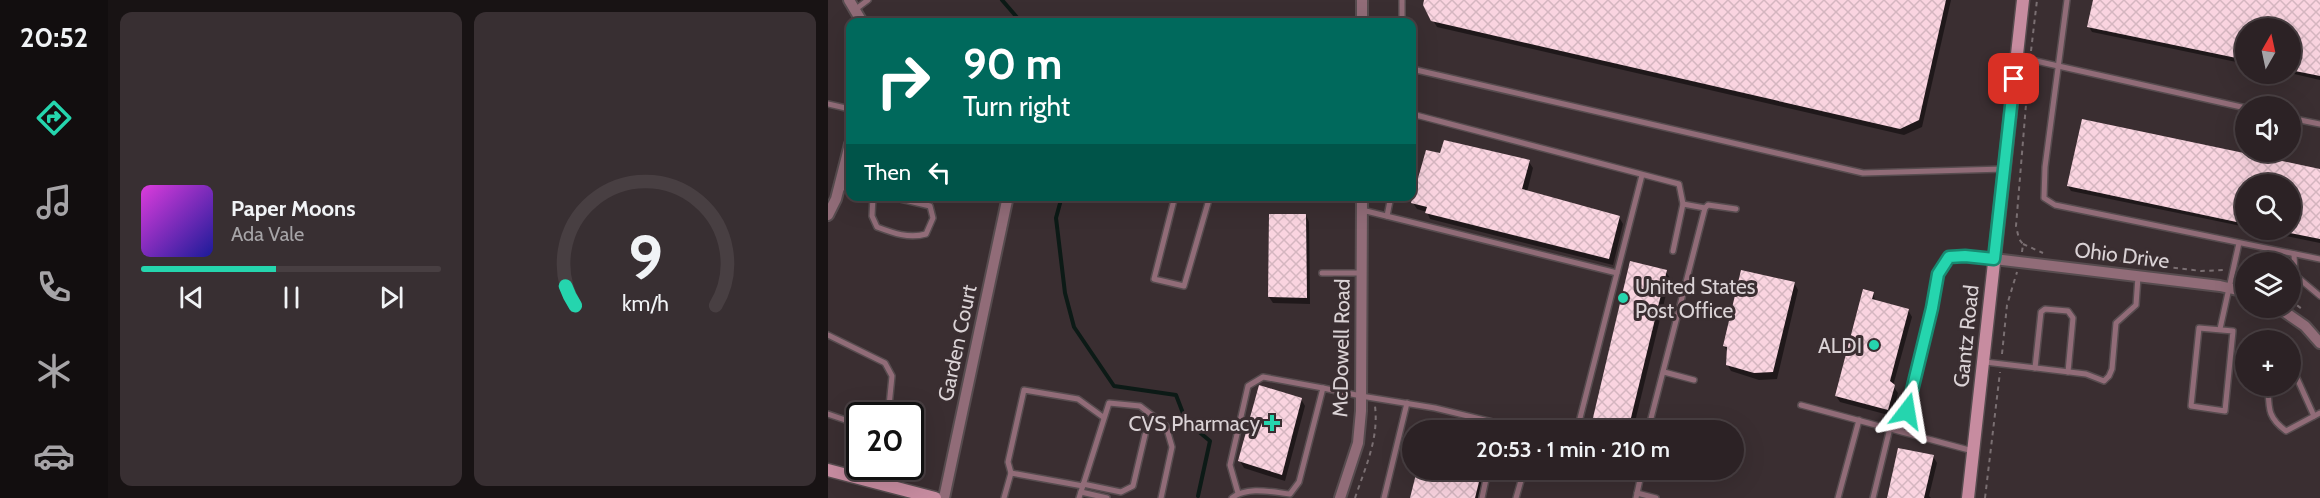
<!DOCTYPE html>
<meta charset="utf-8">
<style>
:root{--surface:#2c2225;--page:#382f32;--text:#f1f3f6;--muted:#a6a4a7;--line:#483f42;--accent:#25d5ae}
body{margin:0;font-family:Cabin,sans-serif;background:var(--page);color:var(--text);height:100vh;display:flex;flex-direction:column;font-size:22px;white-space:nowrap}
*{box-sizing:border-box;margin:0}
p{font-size:20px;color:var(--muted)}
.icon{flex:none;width:33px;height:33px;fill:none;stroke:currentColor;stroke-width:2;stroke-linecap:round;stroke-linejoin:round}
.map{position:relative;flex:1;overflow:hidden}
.panel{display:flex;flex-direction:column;gap:12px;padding:12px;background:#181314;width:720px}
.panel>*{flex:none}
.banner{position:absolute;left:18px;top:18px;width:570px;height:183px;border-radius:12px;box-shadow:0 6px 24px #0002,0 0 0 2px var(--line);background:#00695c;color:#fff;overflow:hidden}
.needle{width:39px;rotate:9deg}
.buttons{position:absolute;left:1407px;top:18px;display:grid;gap:12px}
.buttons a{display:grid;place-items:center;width:66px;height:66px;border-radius:50%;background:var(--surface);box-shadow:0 6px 24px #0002,0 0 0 2px var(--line);font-size:30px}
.speed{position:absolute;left:18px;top:402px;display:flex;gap:12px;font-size:30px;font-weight:700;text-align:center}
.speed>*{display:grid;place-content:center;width:78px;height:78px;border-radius:50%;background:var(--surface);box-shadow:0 6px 24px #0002,0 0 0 2px var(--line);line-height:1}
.speed .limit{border:3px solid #111;border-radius:9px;background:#fff;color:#111}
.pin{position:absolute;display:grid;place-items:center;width:51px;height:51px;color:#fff;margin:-26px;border-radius:12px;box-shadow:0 3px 9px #0006}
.me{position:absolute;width:66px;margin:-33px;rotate:14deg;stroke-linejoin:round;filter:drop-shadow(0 0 4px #0008)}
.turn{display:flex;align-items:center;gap:21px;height:126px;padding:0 18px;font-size:27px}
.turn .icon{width:78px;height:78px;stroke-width:2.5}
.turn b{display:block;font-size:42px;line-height:51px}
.then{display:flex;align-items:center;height:57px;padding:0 18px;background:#0003;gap:12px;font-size:22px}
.panel .card{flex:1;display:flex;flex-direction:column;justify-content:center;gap:9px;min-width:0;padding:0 21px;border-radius:12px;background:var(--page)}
.panel .dial{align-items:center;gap:0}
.dial svg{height:156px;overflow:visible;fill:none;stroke:var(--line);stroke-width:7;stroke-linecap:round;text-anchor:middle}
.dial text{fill:var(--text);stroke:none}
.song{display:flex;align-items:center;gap:18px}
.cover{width:72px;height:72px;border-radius:9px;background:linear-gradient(135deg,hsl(300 70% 55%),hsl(240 70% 35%))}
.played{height:6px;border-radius:3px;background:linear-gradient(90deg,var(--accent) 45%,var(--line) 45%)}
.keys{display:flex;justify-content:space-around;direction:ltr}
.panel .tiles{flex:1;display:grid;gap:12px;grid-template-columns:repeat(2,1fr)}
.trip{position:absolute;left:574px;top:420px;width:342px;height:60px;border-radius:30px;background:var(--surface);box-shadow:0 6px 24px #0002,0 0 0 2px var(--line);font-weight:600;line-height:60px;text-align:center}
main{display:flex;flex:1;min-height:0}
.dock{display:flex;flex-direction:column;width:108px;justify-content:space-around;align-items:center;background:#120e0f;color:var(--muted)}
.dock .icon{width:42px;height:42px}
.dock .on{color:var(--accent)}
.dock b{font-size:27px;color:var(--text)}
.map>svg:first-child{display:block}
</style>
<main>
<nav class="dock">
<b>20:52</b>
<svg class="icon on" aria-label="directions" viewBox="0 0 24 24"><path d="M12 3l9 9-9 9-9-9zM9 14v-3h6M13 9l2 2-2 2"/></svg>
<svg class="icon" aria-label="music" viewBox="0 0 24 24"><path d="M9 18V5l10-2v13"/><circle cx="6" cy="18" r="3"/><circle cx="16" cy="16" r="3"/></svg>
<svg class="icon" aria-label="phone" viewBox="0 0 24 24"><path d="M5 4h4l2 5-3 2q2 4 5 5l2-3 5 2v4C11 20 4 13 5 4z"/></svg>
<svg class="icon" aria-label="climate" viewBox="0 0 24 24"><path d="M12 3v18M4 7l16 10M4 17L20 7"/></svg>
<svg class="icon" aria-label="car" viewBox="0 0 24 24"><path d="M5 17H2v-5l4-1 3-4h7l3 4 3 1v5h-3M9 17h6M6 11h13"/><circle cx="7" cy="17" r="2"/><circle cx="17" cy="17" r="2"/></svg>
</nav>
<section class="panel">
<div class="tiles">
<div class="card">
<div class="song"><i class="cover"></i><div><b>Paper Moons</b><p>Ada Vale</p></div></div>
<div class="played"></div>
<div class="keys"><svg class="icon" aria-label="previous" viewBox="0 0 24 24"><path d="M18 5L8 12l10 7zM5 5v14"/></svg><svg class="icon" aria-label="pause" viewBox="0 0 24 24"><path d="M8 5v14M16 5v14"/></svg><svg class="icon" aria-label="next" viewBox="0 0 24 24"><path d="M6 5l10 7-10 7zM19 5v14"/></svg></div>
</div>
<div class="card dial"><svg viewBox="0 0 100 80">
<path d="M14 69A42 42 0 1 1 86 69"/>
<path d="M14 69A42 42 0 0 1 9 59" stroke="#25d5ae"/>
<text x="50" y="56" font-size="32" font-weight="700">9</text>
<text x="50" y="72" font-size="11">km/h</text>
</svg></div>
</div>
</section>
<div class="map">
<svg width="1492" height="498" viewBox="0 0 1492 498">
<defs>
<pattern id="building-cross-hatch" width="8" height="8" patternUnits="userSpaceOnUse" patternTransform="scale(1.5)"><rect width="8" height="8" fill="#fad4e0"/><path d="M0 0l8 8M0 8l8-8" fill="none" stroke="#d5b6c0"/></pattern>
</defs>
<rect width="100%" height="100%" fill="#3a2e31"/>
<g fill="#0007">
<polygon points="598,0 1123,0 1094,127 1076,135 609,27 596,5"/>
<polygon points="1267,0 1492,0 1492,80 1462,73 1462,28 1418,28 1418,64 1264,32 1261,27"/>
<polygon points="1255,121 1492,170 1492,243 1428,230 1462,230 1462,184 1418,184 1418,227 1243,191 1240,186"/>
<polygon points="613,154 701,162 705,168 699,192 791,217 795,224 785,265 602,219 599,212 589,209 585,203"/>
<polygon points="478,215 481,222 482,304 445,303 441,297"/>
<polygon points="838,272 842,278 805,430 770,429 766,422"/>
<polygon points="966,283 970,290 949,379 931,380 903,371 899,364 900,353 896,346"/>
<polygon points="1045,294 1048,302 1080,310 1084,317 1065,386 1070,393 1064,416 1012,402 1008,396"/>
<polygon points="473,399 477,406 457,481 416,468 412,461"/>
<polygon points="1105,456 1109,463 1101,496 1103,498 1060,498"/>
<polygon points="591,470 658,470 652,498 585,498"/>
</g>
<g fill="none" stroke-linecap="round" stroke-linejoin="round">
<g stroke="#0c1a16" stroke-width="4">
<polyline points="174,0 193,22"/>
<polyline points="234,196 228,218 237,293 246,327 286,386 348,395 358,421 382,441 370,496"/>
</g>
</g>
<g fill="url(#building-cross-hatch)">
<polygon points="596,0 1118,0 1091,120 1072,129 603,21 595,5"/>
<polygon points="1265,0 1492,0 1492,76 1462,70 1462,28 1418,28 1418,60 1259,27"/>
<polygon points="1254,119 1492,169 1492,239 1462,233 1462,184 1418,184 1418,224 1239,186"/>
<polygon points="616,140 702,160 694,189 792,216 781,259 597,213 599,207 583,203 598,150 612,153"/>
<polygon points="441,214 478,214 479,298 440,297"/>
<polygon points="802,261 839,270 800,430 792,430 764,422"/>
<polygon points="913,270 967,282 945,372 926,373 898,365 899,347 895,346"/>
<polygon points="1035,289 1046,292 1044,299 1081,309 1062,381 1067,385 1060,410 1007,396"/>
<polygon points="431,385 474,398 454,475 410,461"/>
<polygon points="1070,448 1106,455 1096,498 1059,498"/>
<polygon points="589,470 654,470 647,498 582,498"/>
</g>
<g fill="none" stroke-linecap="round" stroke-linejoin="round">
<defs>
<g id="service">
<polyline points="574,0 574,22"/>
<polyline points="1239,0 1217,167 1216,198 1227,205 1492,259"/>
<polyline points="28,9 40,0"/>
<polyline points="1190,57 1418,108"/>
<polyline points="584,69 1035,173 1176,169"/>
<polyline points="0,104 22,109"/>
<polyline points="584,114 851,184 855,204 845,251"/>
<polyline points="1462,118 1492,124"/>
<polyline points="12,187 22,189"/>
<path d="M45,196l-1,20 5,11c16,6 32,12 49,7l7,-16 -3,-12 -42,-10"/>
<polyline points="347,196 326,279 356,286 382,196"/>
<polyline points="855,204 877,208"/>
<polyline points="534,210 789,273 749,430"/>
<polyline points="559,216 563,196"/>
<polyline points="1466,254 1467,275 1492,296"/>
<polyline points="494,273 534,273"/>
<polyline points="789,273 814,175"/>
<polygon points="1371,328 1405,331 1397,411 1363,406"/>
<polyline points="1392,329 1411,243"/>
<polyline points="0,335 57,363 64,376 60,416"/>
<polyline points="1157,362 1258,374 1276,381 1281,376 1284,369 1288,323 1308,305 1310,277"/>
<polyline points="1207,368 1213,312 1217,309 1240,311 1245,318 1240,372"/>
<polyline points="1462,371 1468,376 1486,416"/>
<polyline points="836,372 866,380"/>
<path d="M1440,386c1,22 -1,31 18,45l34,-18"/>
<polyline points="973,405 1145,451"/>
<polyline points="0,414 32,425"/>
<polyline points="820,430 877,208 880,205 908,209"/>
<polyline points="1073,431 1105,308 1110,274 1121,257 1137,256 1166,259"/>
<polyline points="183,473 255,486"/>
<polyline points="255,484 293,492 305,486 317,435"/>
<polyline points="253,492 279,498"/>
<polyline points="410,493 402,465 420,386 435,377 495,388"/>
<polyline points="809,493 828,498"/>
<polyline points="176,498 183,473 180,462 196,390 250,399 275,417"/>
<polyline points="251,498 281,403 312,406 338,426 344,447 333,498"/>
<path d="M404,498c15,-12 40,-6 58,-4l9,-12 24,-94 38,8 74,12 91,22"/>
<polyline points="556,498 579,403"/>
<polyline points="654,498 660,470"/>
<polyline points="688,498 696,470"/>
<polyline points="808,498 814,470"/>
<polyline points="1010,498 1031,420"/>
<polyline points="1045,498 1062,428"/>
</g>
<g id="minor">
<polyline points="21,0 34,22"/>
<polyline points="534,22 534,0"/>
<polyline points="0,215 8,199 22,144"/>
<polyline points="1166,259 1392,286 1418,292"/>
<polyline points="1451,308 1477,326 1492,343"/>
<polyline points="116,498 180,196"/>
<polyline points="512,498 530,443 533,411 534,196"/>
</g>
<g id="secondary">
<polyline points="0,470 107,498"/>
<polyline points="1140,498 1195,0"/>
</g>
</defs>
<use href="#service" stroke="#574c4f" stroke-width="8"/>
<use href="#minor" stroke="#574c4f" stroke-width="14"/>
<use href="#secondary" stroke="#574c4f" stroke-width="15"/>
<g stroke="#7a6f72" stroke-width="2" stroke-dasharray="4.5 4.5" stroke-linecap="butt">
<polyline points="1203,51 1209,0"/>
<polyline points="1195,244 1215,253"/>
<polyline points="1194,252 1195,244 1191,239 1188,226 1201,68"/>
<polyline points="1274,259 1373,271 1397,270"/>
<polyline points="1462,300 1474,309"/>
<polyline points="1174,354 1179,305 1189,272"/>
<path d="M527,498c10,-30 24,-59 20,-92"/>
<polyline points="1157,498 1172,372"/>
</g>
<use href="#service" stroke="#916c78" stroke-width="5"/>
<use href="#minor" stroke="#916c78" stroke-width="10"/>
<use href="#secondary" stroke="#c78ca0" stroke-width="12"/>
</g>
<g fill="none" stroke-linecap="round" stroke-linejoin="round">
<defs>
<polyline id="route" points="1079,411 1104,308 1110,274 1121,257 1137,256 1166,259 1186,79"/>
</defs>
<use href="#route" stroke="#188a71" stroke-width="15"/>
<use href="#route" stroke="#25d5ae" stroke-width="10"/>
</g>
<g fill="#25d5ae" stroke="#3a2e31" stroke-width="2">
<circle cx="795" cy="298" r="6"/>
<circle cx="1046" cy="345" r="6"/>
<path d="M441 414h6v6h6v6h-6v6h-6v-6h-6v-6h6z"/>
</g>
<g text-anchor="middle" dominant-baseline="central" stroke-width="6" stroke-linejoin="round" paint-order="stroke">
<g font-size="21" fill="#dad2d5" stroke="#3a2e31">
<text transform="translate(1294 255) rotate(7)">Ohio Drive</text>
<text transform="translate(1138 336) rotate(-84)">Gantz Road</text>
<text transform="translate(129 343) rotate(-78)">Garden Court</text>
<text transform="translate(513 348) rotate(-89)">McDowell Road</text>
</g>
<g font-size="21" fill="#dad2d5" stroke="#3a2e31" text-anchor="end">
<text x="807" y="286" text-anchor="start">United States<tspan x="807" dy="24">Post Office</tspan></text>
<text x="1034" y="345">ALDI</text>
<text x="432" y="423">CVS Pharmacy</text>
</g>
</g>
</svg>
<div class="buttons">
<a><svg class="needle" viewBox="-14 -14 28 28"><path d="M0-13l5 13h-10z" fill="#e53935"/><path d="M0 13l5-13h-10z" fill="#a6a4a7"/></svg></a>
<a><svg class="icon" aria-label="sound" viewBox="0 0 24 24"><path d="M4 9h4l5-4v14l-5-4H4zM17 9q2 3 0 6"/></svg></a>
<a><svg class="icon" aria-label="search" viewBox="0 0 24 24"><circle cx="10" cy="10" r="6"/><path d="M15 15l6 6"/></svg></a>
<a><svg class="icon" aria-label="layers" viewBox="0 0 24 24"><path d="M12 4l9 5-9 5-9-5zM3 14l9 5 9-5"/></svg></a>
<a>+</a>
</div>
<div class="speed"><div class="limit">20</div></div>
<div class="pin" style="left:1186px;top:79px;background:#d93025"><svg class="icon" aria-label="arrive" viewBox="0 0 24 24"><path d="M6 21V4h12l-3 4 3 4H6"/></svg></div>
<svg class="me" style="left:1079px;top:411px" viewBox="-20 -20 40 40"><path d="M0-17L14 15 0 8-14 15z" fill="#25d5ae" stroke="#fff" stroke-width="4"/></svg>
<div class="trip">20:53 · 1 min · 210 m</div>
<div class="banner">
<div class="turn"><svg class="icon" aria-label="right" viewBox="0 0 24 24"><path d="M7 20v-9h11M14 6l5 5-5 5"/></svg><div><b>90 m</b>Turn right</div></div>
<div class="then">Then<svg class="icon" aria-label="left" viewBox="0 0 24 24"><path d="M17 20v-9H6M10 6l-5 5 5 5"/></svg></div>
</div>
</div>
</main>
